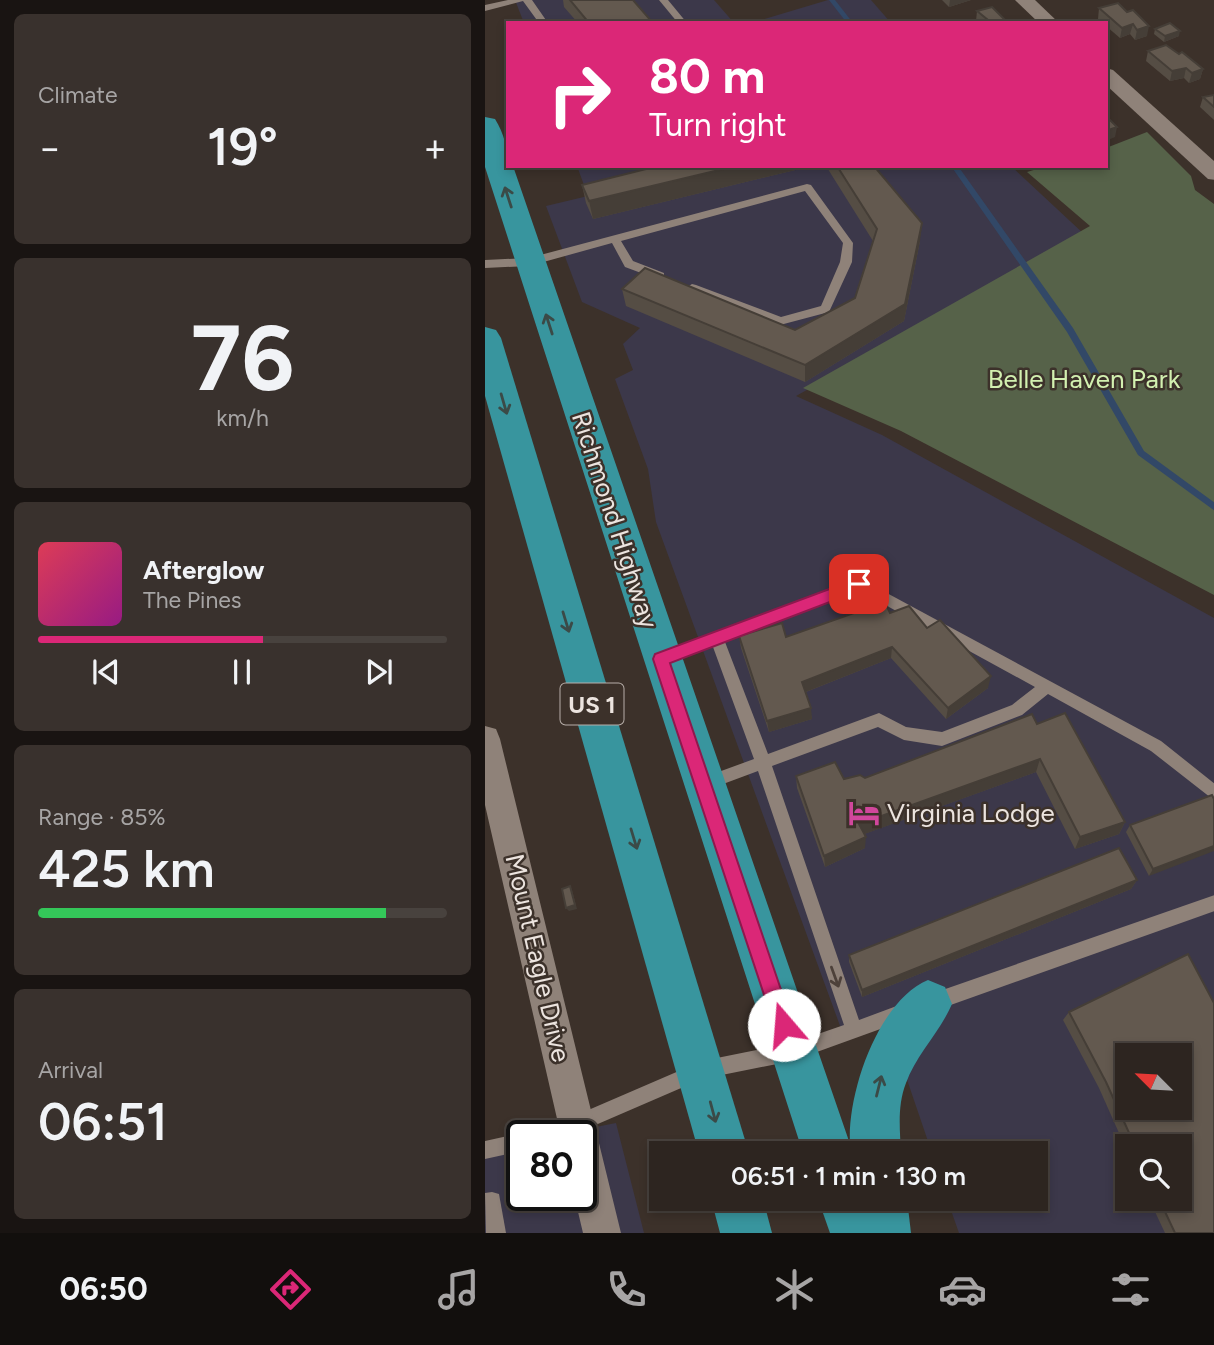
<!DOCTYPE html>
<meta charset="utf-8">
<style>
:root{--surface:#2d2520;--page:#39312d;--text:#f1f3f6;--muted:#a7a5a5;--line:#48423e;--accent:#db2777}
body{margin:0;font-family:Figtree,sans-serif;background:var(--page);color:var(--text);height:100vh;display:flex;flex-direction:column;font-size:26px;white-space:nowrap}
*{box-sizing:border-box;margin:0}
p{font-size:23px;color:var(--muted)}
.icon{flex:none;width:38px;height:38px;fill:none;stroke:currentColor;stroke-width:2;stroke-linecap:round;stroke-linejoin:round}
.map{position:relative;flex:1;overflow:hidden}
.drawer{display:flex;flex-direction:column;gap:14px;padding:14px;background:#191412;width:485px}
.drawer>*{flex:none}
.hud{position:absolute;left:21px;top:21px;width:602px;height:147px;border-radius:0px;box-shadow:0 4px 10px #0003,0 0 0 2px var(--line);background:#db2777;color:#fff;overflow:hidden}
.needle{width:46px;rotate:294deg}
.controls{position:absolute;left:630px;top:1043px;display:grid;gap:14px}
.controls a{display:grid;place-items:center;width:77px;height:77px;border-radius:0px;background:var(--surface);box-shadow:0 4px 10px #0003,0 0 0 2px var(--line);font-size:35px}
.speed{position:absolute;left:21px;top:1120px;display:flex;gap:14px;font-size:35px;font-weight:700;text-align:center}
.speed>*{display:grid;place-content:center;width:91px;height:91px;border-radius:50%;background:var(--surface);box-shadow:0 4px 10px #0003,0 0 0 2px var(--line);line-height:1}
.speed .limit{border:4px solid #111;border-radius:10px;background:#fff;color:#111}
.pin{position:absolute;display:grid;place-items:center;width:60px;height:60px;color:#fff;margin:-30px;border-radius:14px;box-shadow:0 4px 10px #0006}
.me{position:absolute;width:77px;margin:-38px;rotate:342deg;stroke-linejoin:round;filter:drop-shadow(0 0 5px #0008)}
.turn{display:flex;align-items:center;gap:24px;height:147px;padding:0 28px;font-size:32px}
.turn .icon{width:91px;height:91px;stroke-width:2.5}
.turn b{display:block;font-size:49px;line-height:60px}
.big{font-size:52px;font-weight:600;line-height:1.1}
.drawer .widget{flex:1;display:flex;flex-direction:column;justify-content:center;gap:10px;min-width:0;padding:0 24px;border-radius:10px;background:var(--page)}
.drawer .dial{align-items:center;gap:0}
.dial b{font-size:91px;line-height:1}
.song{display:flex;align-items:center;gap:21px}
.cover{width:84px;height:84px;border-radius:10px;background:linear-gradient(135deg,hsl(350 70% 55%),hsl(310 70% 35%))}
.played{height:7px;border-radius:4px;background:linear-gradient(90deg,var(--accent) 55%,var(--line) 55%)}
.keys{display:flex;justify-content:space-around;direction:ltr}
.heat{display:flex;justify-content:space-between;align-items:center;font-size:38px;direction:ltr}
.charge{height:10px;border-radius:5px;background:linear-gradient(90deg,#34c759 85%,var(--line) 0)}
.trip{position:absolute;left:164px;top:1141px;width:399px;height:70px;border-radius:0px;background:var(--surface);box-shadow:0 4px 10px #0003,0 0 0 2px var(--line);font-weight:600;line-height:70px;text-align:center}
.tab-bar{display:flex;height:112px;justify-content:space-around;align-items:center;background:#120f0d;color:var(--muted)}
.tab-bar .icon{width:49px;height:49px}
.tab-bar .active{color:var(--accent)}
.tab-bar b{font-size:32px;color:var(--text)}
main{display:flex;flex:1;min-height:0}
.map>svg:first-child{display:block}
</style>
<main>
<section class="drawer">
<div class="widget"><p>Climate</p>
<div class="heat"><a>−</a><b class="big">19°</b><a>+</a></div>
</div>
<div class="widget dial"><b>76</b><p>km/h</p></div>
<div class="widget">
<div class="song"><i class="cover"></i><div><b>Afterglow</b><p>The Pines</p></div></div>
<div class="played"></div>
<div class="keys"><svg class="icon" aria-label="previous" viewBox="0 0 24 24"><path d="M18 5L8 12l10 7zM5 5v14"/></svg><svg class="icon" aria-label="pause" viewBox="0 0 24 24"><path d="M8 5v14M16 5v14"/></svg><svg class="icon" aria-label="next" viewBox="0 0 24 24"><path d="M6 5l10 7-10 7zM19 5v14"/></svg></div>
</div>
<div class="widget"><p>Range · 85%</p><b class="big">425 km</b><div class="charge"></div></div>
<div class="widget"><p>Arrival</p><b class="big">06:51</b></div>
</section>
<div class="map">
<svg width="730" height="1233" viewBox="0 0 730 1233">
<rect width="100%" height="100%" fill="#3c312a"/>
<g fill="#3c384a" fill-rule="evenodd">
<polygon points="30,0 229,0 249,23 39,23"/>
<polygon points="343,0 386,0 406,23 266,23"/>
<path d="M92,166h434l74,69 -289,161 86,39 332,183v615h-255l-12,-34h89v-46h-104l-46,-135 -43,16 -187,-512 -8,-53 -33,-90 18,-9 -10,-26 17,-16 -58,-26 -36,-96 42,-10zM642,1055h53v53h-53zM642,1146h53v53h-53z"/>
<polygon points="131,1123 159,1233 0,1233 0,1148 37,1141 37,1195 96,1195 96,1136 65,1136"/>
</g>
<polygon fill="#566249" points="662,132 706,176 710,190 729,204 729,595 416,431 318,388 605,226 542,172 562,166 621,166 621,148"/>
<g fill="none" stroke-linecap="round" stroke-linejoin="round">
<g fill="#324867" fill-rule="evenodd">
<polygon points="344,0 350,0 368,23 362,23"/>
<polygon points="466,166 473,166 588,328 659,451 730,503 730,511 653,455 582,332"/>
</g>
<g fill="#8f8279" fill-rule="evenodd">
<polygon points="23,0 47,0 63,23 54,23 38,1 0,11 0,5"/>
<polygon points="174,0 183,0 202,23 193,23"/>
<polygon points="322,184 326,185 368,243 367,262 344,312 295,325 203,291 201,288 207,284 211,285 296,317 336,306 355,262 358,243 320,191 136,241 148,261 179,273 179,279 175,280 140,267 127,243 44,266 0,268 0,260 44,258"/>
<path d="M374,578l302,163 54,43v17l-64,-50 -103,-57 -26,21 -80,31 -38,-6 -26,-13 -106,39 87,254 43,-16 6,3 3,6 -3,6 -116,42 -90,18 -132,57h-31l3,-6 160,-69 90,-18 52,-18 -86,-254 -51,19 -5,-2 -3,-5 3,-5 52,-19 -41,-112 -50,17 -5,-2 -2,-4 2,-4zM373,590l177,97 -23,18 -70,27 -36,-5 -27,-14 -111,41 -43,-112z"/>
<polygon points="730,895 730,911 446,1012 440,1009 437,1003 440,997 446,994"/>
<polygon points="37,1133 44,1136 37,1136 37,1151 0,1159 0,1141"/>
<polygon points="7,1192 14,1194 21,1233 1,1233 0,1193"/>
</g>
<g fill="#8f8279" fill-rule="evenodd">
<polygon points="530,0 550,0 574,23 554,23"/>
<polygon points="621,68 628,70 730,162 730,180 723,179 621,85"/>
<polygon points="0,726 11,729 15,739 136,1233 98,1233 89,1195 96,1195 96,1136 76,1136 0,805"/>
</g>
<g fill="#38959e" fill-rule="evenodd">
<path d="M0,117l10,2c9,14 13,31 13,47h5l337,978c-3,-51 28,-143 78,-164l17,7 7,17c-12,28 -36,51 -46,79 -9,23 -6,47 -5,70h-98l-318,-986z"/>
<polygon points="0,327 11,330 16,338 264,1153 214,1153 0,396"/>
<polygon points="226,1199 278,1199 287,1233 235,1233"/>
<polygon points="333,1199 422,1199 426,1233 345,1233"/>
</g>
</g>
<g fill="#554d44" fill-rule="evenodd">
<polygon points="78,0 148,0 168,23 93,23 79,7"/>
<polygon points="457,0 486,0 464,7"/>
<polygon points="633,3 662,36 650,40 645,34 635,38 621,26 621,23 617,23 613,19 614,8"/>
<polygon points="492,11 523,23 493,23 491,21"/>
<polygon points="670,29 694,36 679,42 669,34"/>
<polygon points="663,51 694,54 718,69 715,79 704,83 699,78 685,81 661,61"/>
<polygon points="729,95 729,120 715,107 718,97"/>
<polygon points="173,166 327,166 108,219 101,203 97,185"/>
<polygon points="341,166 389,166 435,241 419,321 320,382 141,306 137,289 310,330 370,298 388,241"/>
<polygon points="405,613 442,628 503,688 461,719 406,658 321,692 327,719 284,732 256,648 254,636 301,637"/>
<polygon points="552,724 640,822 634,834 590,849 551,772 379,834 380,848 340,867 312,788 311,776 359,779 380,778"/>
<polygon points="729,799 664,876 641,832 645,825"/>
<polygon points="652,880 646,889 377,997 364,962 364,955"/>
<path d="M703,954l26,49v230h-49l-16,-34h31v-53h-53v5l-28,-63 -36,-68 6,-8zM642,1055h53v53h-53z"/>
</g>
<g fill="#453e37">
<polygon points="465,0 486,0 464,7"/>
<polygon points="648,24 645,34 635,38 637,28"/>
<polygon points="664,26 662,36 650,40 652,30"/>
<polygon points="695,31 694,36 679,42 680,36"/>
<polygon points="701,68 699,78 685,81 687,71"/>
<polygon points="718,69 715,79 704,83 707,73"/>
<polygon points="632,127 630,137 621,141 621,131"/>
<polygon points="251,166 327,166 108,219 104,201"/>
<polygon points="437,223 435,241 419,321 320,382 320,365"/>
<polygon points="407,647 406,658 318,693 317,682"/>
<polygon points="506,676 503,688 461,719 463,708"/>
<polygon points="326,708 327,719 284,732 282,721"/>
<polygon points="555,759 551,772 374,836 374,824"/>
<polygon points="640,822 634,834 590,849 595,837"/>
<polygon points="381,837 380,848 340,867 339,856"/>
<polygon points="729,846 729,851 664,876 668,869"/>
<polygon points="652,880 646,889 377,997 377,990"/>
<polygon points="85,886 87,890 92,909 84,911 81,908"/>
</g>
<g fill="#63594f" stroke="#453e37" stroke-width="2" fill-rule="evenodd">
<polygon points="85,0 148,0 168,23 104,23"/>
<polygon points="633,3 642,12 648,10 664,26 652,30 648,24 637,28 614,8"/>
<polygon points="507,7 523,23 499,23 498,21 503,20 492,11"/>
<polygon points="685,23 695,31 680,36 670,29"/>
<polygon points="681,45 694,54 697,52 718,69 707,73 701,68 687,71 663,51"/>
<polygon points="729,95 729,107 718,97"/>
<polygon points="621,116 632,127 621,131"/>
<polygon points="173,166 251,166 104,201 97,185"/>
<polygon points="352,166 389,166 437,223 420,304 320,365 137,289 160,268 310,330 370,298 392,229"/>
<polygon points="400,602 405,613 424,606 442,628 455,620 506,676 463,708 407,647 317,682 326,708 282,721 254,636 297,623 301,637"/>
<polygon points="580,713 640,822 595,837 555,759 374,824 381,837 339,856 311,776 350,762 359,779 375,775 380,778 547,714 552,724"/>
<polygon points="727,795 729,799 729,846 668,869 645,825"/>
<polygon points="634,848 652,880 377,990 364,955"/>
<polygon points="85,886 90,905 81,908 77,889"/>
<path d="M703,954l26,49v230h-39l-16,-34h21v-53h-45l-29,-64 -37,-70zM642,1055h53v53h-53z"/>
</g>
<defs><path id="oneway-shaft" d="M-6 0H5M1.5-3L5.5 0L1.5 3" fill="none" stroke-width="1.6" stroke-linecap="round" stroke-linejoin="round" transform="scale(1.75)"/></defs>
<g stroke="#3b4a47">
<use href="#oneway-shaft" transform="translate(23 197) rotate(-108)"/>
<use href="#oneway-shaft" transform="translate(64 324) rotate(-108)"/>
<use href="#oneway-shaft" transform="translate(19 404) rotate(74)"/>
<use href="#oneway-shaft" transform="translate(81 622) rotate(73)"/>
<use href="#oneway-shaft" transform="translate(149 839) rotate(73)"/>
<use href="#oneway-shaft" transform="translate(394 1086) rotate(-76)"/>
<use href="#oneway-shaft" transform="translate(228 1112) rotate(75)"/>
</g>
<use stroke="#4d413a" href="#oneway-shaft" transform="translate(350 977) rotate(70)"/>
<polygon fill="#db2777" stroke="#8e194d" stroke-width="2" points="374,578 381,584 379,589 185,663 308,1025 306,1032 299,1035 292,1032 289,1025 168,659 170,654"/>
<defs>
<symbol id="hotel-bare" viewBox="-9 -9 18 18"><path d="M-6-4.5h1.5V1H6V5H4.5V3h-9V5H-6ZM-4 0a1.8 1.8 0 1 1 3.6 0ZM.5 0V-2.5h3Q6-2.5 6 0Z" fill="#d1479c" stroke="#3c312a" stroke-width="2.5" paint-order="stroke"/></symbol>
</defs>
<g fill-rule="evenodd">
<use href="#hotel-bare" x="357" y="791" width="44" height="44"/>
</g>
<g text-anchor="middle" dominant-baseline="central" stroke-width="5" stroke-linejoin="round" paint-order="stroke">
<rect fill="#3c312a" stroke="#b7aea9" stroke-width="2" x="75.5" y="683.5" width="63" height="41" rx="5"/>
<g font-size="24" font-weight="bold" fill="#ece4df">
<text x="107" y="704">US 1</text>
</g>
<g font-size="26" fill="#d2f0b0" stroke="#3c312a">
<text x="599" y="379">Belle Haven Park</text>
</g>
<g font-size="26" fill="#ece4df" stroke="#3c312a">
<text transform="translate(130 520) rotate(72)">Richmond Highway</text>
<text transform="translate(53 958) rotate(77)">Mount Eagle Drive</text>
</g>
<g font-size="26" fill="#ece4df" stroke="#3c312a" text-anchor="start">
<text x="402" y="813">Virginia Lodge</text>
</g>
</g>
</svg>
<div class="controls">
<a><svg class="needle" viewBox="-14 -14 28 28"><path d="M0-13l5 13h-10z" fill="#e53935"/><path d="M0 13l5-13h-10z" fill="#a7a5a5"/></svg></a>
<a><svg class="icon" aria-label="search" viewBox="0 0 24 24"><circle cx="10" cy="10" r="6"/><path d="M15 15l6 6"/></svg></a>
</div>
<div class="speed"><div class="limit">80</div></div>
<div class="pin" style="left:374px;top:584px;background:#d93025"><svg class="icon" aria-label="arrive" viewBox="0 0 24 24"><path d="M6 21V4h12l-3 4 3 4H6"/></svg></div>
<svg class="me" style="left:299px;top:1025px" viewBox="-20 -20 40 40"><circle r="19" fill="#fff"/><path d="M0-13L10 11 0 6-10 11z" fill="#db2777"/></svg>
<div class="trip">06:51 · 1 min · 130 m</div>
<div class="hud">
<div class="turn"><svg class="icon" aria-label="right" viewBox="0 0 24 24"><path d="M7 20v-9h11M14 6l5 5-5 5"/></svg><div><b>80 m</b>Turn right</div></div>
</div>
</div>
</main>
<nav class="tab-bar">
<b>06:50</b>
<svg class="icon active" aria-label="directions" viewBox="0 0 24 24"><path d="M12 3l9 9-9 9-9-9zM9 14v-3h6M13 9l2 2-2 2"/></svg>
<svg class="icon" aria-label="music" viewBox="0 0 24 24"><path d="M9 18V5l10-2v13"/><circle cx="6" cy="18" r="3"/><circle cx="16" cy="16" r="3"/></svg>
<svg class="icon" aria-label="phone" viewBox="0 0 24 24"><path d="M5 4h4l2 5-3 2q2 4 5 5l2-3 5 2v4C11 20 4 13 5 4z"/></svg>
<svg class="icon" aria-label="climate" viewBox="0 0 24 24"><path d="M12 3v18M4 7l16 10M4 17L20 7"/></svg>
<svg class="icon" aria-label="car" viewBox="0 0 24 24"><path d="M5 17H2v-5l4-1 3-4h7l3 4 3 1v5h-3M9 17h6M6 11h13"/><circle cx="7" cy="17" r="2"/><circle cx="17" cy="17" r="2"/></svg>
<svg class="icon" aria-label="filters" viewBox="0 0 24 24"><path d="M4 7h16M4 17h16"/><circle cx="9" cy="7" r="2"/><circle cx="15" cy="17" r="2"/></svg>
</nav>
